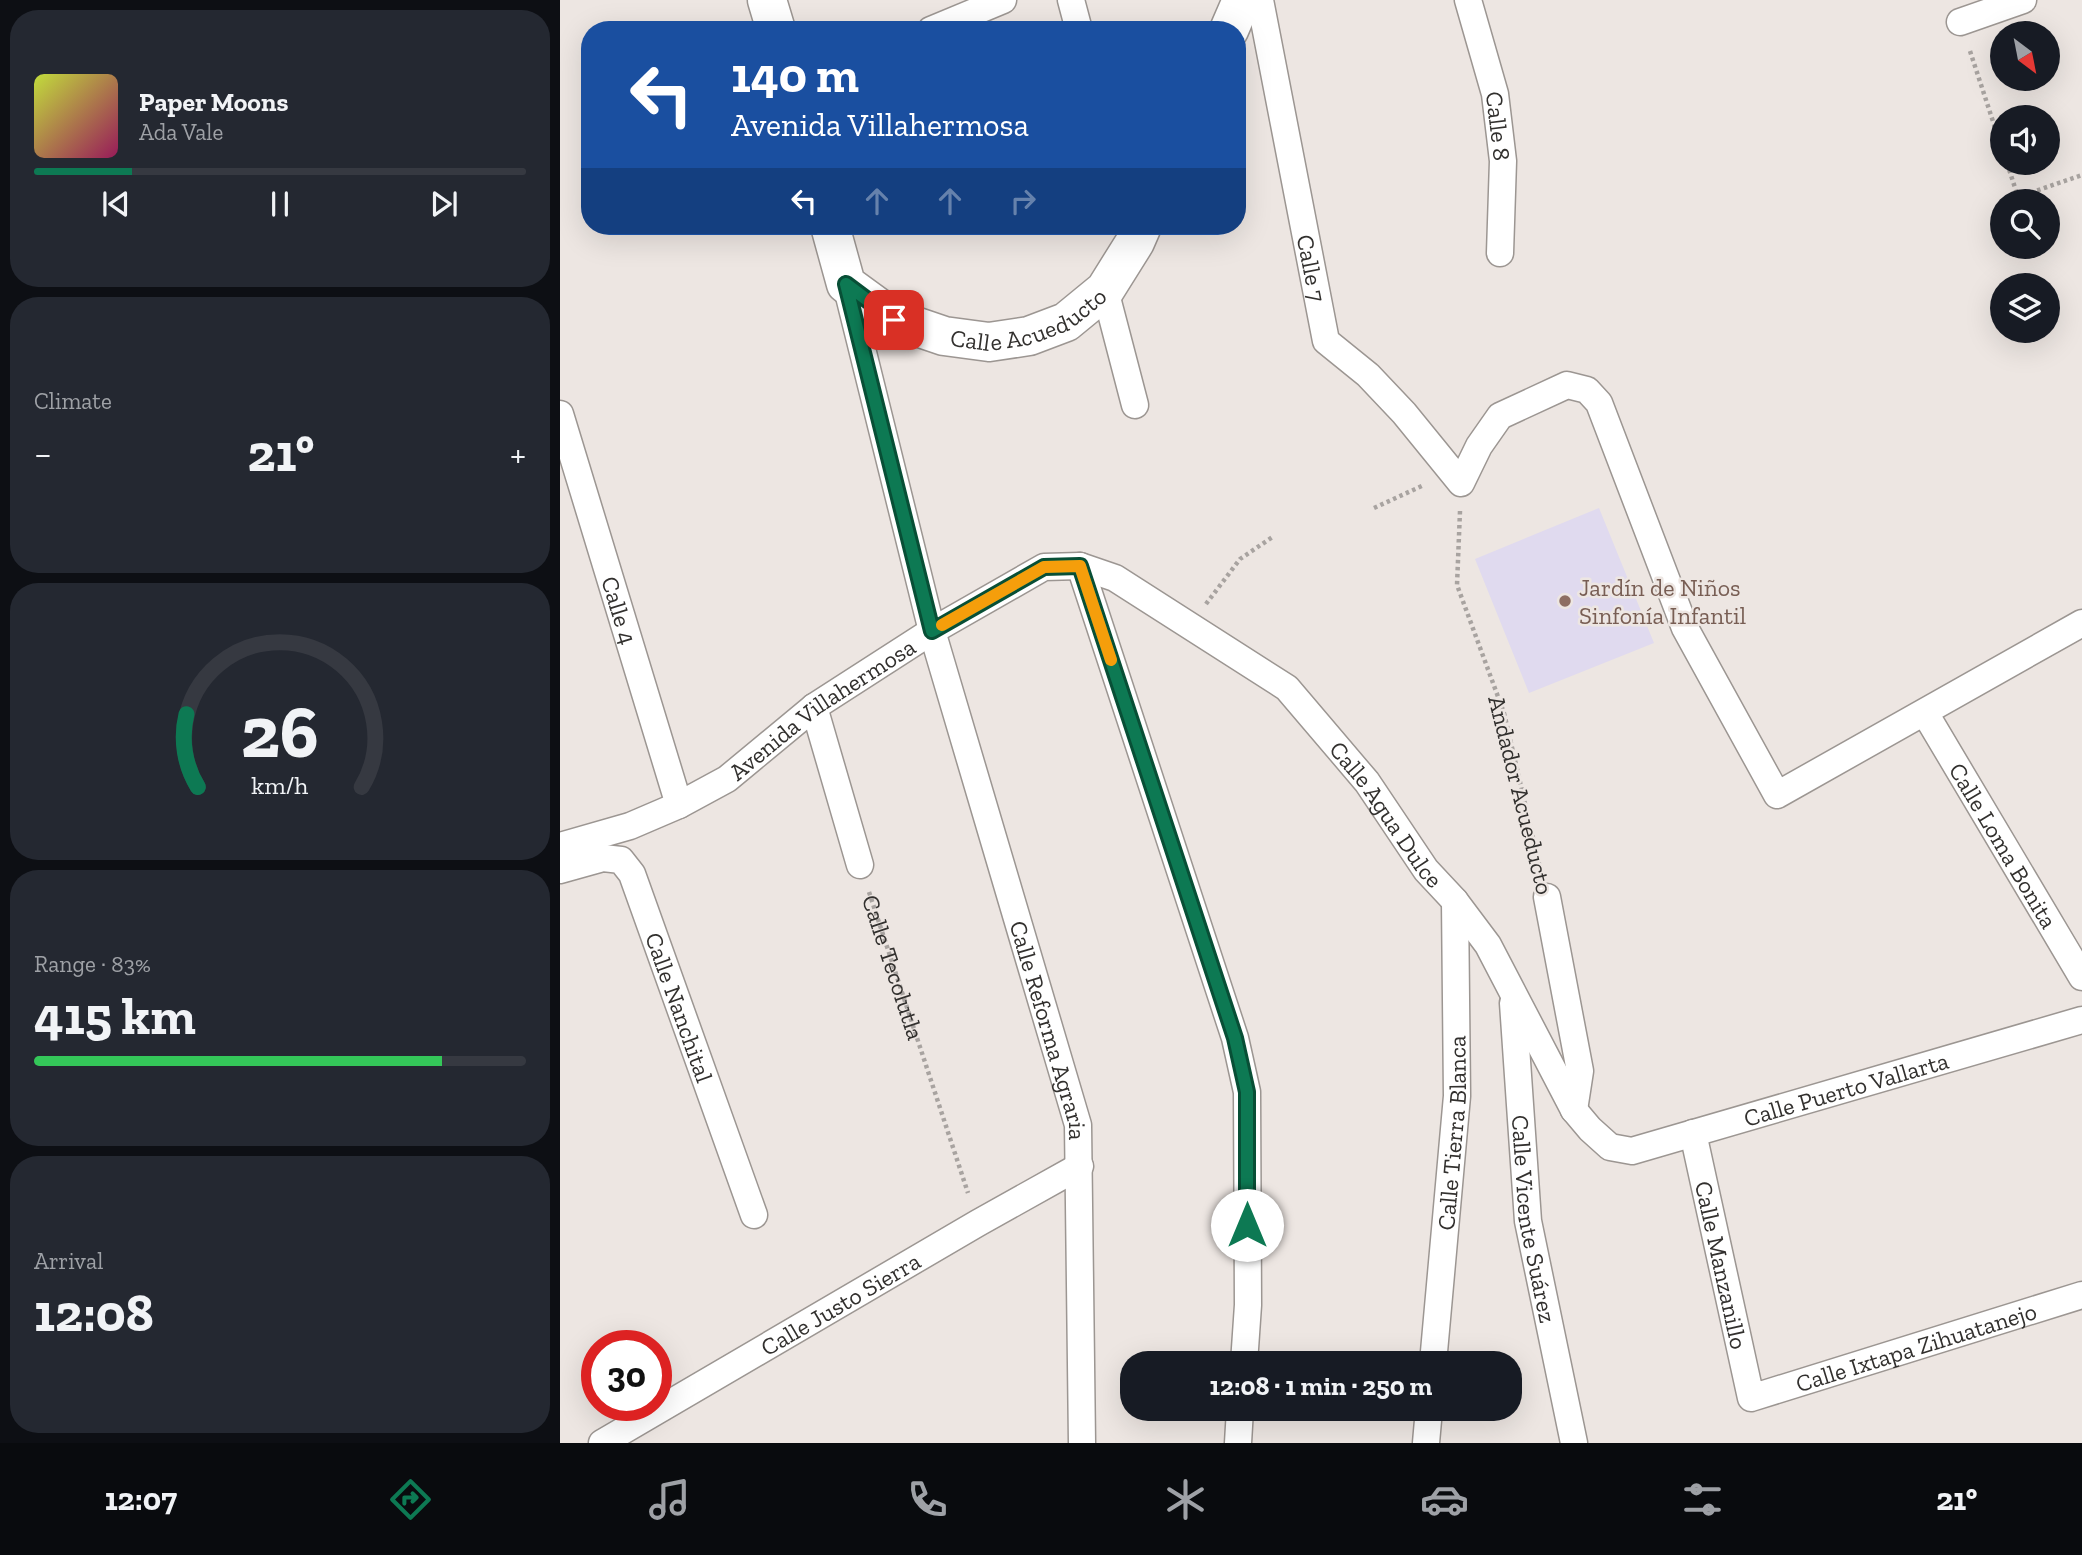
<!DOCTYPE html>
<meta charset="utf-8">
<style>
:root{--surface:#171b24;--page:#242831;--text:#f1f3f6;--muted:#9ea1a6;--line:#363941;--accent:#0d7953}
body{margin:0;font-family:"Zilla Slab",serif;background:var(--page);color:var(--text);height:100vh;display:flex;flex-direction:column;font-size:26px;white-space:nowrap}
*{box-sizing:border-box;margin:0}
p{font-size:23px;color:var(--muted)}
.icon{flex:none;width:38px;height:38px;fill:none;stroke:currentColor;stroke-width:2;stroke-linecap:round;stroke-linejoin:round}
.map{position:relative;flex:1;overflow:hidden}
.drawer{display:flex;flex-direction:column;gap:10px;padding:10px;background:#0d0f14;width:560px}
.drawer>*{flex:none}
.banner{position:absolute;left:21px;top:21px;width:665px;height:214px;border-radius:28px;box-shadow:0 7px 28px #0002;background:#1a4fa0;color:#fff;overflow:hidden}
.needle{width:46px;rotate:148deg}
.fabs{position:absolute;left:1430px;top:21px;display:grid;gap:14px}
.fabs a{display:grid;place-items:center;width:70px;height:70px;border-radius:50%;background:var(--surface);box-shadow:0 7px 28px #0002;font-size:35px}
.speed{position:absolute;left:21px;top:1330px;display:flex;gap:14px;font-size:35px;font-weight:700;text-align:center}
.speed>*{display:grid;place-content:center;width:91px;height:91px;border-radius:50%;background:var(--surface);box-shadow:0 7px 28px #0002;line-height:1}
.speed .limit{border:10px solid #d22;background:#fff;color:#111}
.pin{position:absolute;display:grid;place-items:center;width:60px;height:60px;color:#fff;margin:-30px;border-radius:14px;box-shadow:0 4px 10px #0006}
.me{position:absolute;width:77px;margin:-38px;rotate:0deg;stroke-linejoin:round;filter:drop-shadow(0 0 5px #0008)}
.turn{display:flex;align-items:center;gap:24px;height:147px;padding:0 35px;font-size:32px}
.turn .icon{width:91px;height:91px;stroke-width:2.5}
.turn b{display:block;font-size:49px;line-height:60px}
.lanes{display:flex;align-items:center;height:66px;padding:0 35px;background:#0003;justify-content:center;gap:35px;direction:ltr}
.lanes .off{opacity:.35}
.big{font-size:52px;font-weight:700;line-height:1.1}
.drawer .tile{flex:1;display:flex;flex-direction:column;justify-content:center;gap:10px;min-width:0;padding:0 24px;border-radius:28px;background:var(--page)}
.drawer .dial{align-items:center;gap:0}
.dial svg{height:182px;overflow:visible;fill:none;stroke:var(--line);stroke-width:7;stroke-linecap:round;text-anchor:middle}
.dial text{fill:var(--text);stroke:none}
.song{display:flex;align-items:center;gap:21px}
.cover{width:84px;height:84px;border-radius:10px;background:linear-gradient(135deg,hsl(70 70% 55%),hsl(330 70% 35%))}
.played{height:7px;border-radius:4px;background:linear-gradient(90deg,var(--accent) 20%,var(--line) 20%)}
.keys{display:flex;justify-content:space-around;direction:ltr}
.heat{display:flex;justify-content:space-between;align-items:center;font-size:38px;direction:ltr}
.charge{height:10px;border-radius:5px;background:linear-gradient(90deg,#34c759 83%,var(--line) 0)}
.trip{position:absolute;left:560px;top:1351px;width:402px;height:70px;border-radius:28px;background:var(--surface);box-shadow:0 7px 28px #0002;font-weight:700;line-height:70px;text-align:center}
.menu{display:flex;height:112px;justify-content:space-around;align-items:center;background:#090b0e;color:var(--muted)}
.menu .icon{width:49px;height:49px}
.menu .active{color:var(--accent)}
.menu b{font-size:32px;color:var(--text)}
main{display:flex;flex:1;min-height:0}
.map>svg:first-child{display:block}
</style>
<main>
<section class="drawer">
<div class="tile">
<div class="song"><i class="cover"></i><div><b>Paper Moons</b><p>Ada Vale</p></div></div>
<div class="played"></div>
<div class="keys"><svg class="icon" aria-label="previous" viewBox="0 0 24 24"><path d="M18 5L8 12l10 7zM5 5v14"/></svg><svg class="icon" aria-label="pause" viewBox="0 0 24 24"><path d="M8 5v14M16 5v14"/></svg><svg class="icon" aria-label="next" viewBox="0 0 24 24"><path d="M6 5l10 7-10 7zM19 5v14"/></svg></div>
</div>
<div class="tile"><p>Climate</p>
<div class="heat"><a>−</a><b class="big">21°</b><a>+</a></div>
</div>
<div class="tile dial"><svg viewBox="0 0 100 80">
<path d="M14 69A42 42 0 1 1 86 69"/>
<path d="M14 69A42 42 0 0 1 9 37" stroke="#0d7953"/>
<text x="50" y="56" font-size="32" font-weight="700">26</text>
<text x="50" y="72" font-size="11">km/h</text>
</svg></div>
<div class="tile"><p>Range · 83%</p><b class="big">415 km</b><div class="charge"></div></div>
<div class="tile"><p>Arrival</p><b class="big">12:08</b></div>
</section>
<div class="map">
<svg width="1522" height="1443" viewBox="0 0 1522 1443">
<rect width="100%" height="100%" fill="#ede6e2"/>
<polygon fill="#e0daef" points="1039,508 1094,643 969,693 915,559"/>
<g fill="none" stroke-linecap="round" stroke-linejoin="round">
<defs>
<g id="street">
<polyline points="511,0 519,30"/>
<path id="s2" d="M700,0l66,341 42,34 36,38 57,70 18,-37 21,-30 67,-31 20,5 12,13 86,225 92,167 305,-172"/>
<path id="s3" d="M908,0l27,94 8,67 -3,92"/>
<polyline points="1400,22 1463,0"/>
<polyline points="371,30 443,0"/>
<path id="s4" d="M286,284l86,347 146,494 4,318"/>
<polyline points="545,290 575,405"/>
<path id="s5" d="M0,414l119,391"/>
<polyline points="520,566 675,1038 687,1092 688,1305 684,1363"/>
<polyline points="254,707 300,865"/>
<path id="s6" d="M1365,713l157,264"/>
<path id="s7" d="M0,846l70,-20 49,-21 48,-26 87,-72 118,-76 112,-64 36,-1 35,12 172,110 80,94 59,88 29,31 33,44 86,165 16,19 20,18 22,4 450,-131"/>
<path id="s8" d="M0,870l43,-12 18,2 11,14 122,341"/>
<polyline points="987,897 1020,1071 1014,1110"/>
<path id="s9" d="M953,1003l15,218 46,222"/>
<path id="s10" d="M1133,1133l58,265 331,-103"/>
<path id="s11" d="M873,1363l24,-267 -2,-195"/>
<path id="s12" d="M42,1443l376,-220 102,-57"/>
<polyline points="678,1443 680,1409"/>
<polyline points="866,1443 869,1409"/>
</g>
<g id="secondary">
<polyline points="207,0 216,30"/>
<polyline points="669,30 682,0"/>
<path id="s13" d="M270,226l16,58 48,35 50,17 45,6 40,-6 37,-14 39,-32 30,-48 7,-16"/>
</g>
</defs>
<use href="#street" stroke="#9c9692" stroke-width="29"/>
<use href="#secondary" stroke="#9c9692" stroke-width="41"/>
<g stroke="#a8a3a0" stroke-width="4.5" stroke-dasharray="3.5 3.5" stroke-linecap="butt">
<polyline points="1410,51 1442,149"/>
<polyline points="1447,163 1458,197 1522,175"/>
<polyline points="814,508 864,485"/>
<polyline points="900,511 897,585 944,713 980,868"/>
<polyline points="646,604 680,559 714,536"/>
<path id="s1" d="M309,892l99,301"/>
</g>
<use href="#street" stroke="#fff" stroke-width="26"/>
<use href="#secondary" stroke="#fff" stroke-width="38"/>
</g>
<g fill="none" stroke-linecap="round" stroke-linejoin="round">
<defs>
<polyline id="route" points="334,320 286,284 372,631 484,567 520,566 675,1038 687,1092 687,1225"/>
</defs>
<use href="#route" stroke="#084f36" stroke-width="18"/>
<use href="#route" stroke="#0d7953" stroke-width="12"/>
<polyline stroke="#f59e0b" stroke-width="12" points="382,625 484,567 520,566 551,660"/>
</g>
<circle fill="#8d6e63" stroke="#ede6e2" stroke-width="2.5" cx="1005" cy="601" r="7"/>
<g text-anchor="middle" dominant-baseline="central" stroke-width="5" stroke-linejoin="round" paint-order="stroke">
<g font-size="24" fill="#32302e" stroke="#ede6e2">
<text stroke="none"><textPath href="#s3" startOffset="130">Calle 8</textPath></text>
<text stroke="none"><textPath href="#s2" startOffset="273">Calle 7</textPath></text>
<text stroke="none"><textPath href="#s13" startOffset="262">Calle Acueducto</textPath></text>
<text stroke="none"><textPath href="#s5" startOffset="205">Calle 4</textPath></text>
<text stroke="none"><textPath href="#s7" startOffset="299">Avenida Villahermosa</textPath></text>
<text transform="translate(961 795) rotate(76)">Andador Acueducto</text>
<text stroke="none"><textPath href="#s7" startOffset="1001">Calle Agua Dulce</textPath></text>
<text stroke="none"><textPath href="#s6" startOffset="154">Calle Loma Bonita</textPath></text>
<text stroke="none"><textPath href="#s1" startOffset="79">Calle Tecolutla</textPath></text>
<text stroke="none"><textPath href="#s8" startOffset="222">Calle Nanchital</textPath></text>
<text stroke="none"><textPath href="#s4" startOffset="774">Calle Reforma Agraria</textPath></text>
<text stroke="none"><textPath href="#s7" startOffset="1650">Calle Puerto Vallarta</textPath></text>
<text stroke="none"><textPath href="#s11" startOffset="231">Calle Tierra Blanca</textPath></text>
<text stroke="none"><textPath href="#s9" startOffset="217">Calle Vicente Suárez</textPath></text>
<text stroke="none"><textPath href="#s10" startOffset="135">Calle Manzanillo</textPath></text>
<text stroke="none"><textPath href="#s12" startOffset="276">Calle Justo Sierra</textPath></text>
<text stroke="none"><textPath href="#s10" startOffset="444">Calle Ixtapa Zihuatanejo</textPath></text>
</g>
<g font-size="24" fill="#785e54" stroke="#ede6e2" text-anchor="start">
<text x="1019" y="587">Jardín de Niños<tspan x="1019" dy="28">Sinfonía Infantil</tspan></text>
</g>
</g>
</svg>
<div class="fabs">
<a><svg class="needle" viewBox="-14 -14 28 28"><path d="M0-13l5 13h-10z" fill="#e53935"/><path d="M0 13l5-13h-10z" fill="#9ea1a6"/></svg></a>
<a><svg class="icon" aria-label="sound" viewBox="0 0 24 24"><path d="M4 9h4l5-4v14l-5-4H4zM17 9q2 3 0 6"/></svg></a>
<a><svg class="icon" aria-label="search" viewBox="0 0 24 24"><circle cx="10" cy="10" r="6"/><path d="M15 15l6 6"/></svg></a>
<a><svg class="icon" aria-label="layers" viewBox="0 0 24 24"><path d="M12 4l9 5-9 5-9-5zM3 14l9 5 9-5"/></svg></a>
</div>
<div class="speed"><div class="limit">30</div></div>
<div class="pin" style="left:334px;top:320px;background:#d93025"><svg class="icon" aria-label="arrive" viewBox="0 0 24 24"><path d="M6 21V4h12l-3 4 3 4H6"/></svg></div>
<svg class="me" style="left:687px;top:1225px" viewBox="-20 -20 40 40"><circle r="19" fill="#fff"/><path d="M0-13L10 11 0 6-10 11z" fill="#0d7953"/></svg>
<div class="trip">12:08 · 1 min · 250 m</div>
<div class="banner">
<div class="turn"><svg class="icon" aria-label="left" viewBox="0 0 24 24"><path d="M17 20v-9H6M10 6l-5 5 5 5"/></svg><div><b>140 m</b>Avenida Villahermosa</div></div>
<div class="lanes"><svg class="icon" aria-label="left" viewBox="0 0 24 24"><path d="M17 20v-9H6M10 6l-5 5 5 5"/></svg><svg class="icon off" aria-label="ahead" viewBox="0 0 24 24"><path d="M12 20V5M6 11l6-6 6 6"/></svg><svg class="icon off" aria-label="ahead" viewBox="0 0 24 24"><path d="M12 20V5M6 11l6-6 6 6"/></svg><svg class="icon off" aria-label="right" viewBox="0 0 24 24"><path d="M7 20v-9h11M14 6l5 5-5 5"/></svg></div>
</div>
</div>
</main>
<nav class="menu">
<b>12:07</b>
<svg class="icon active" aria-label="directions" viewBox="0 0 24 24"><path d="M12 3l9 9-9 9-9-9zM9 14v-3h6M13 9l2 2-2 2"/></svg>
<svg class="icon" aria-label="music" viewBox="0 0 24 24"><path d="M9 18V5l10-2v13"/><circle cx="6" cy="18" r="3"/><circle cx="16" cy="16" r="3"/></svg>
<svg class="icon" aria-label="phone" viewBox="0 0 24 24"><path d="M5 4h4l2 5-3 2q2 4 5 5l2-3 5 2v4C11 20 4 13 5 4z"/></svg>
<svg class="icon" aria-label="climate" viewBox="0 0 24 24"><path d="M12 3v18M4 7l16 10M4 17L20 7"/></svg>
<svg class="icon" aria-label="car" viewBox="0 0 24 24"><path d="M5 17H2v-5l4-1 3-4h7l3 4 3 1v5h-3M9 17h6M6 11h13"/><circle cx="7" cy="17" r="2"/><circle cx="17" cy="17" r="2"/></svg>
<svg class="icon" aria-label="filters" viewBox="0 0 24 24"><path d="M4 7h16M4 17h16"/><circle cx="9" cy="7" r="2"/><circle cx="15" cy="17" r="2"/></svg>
<b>21°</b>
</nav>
